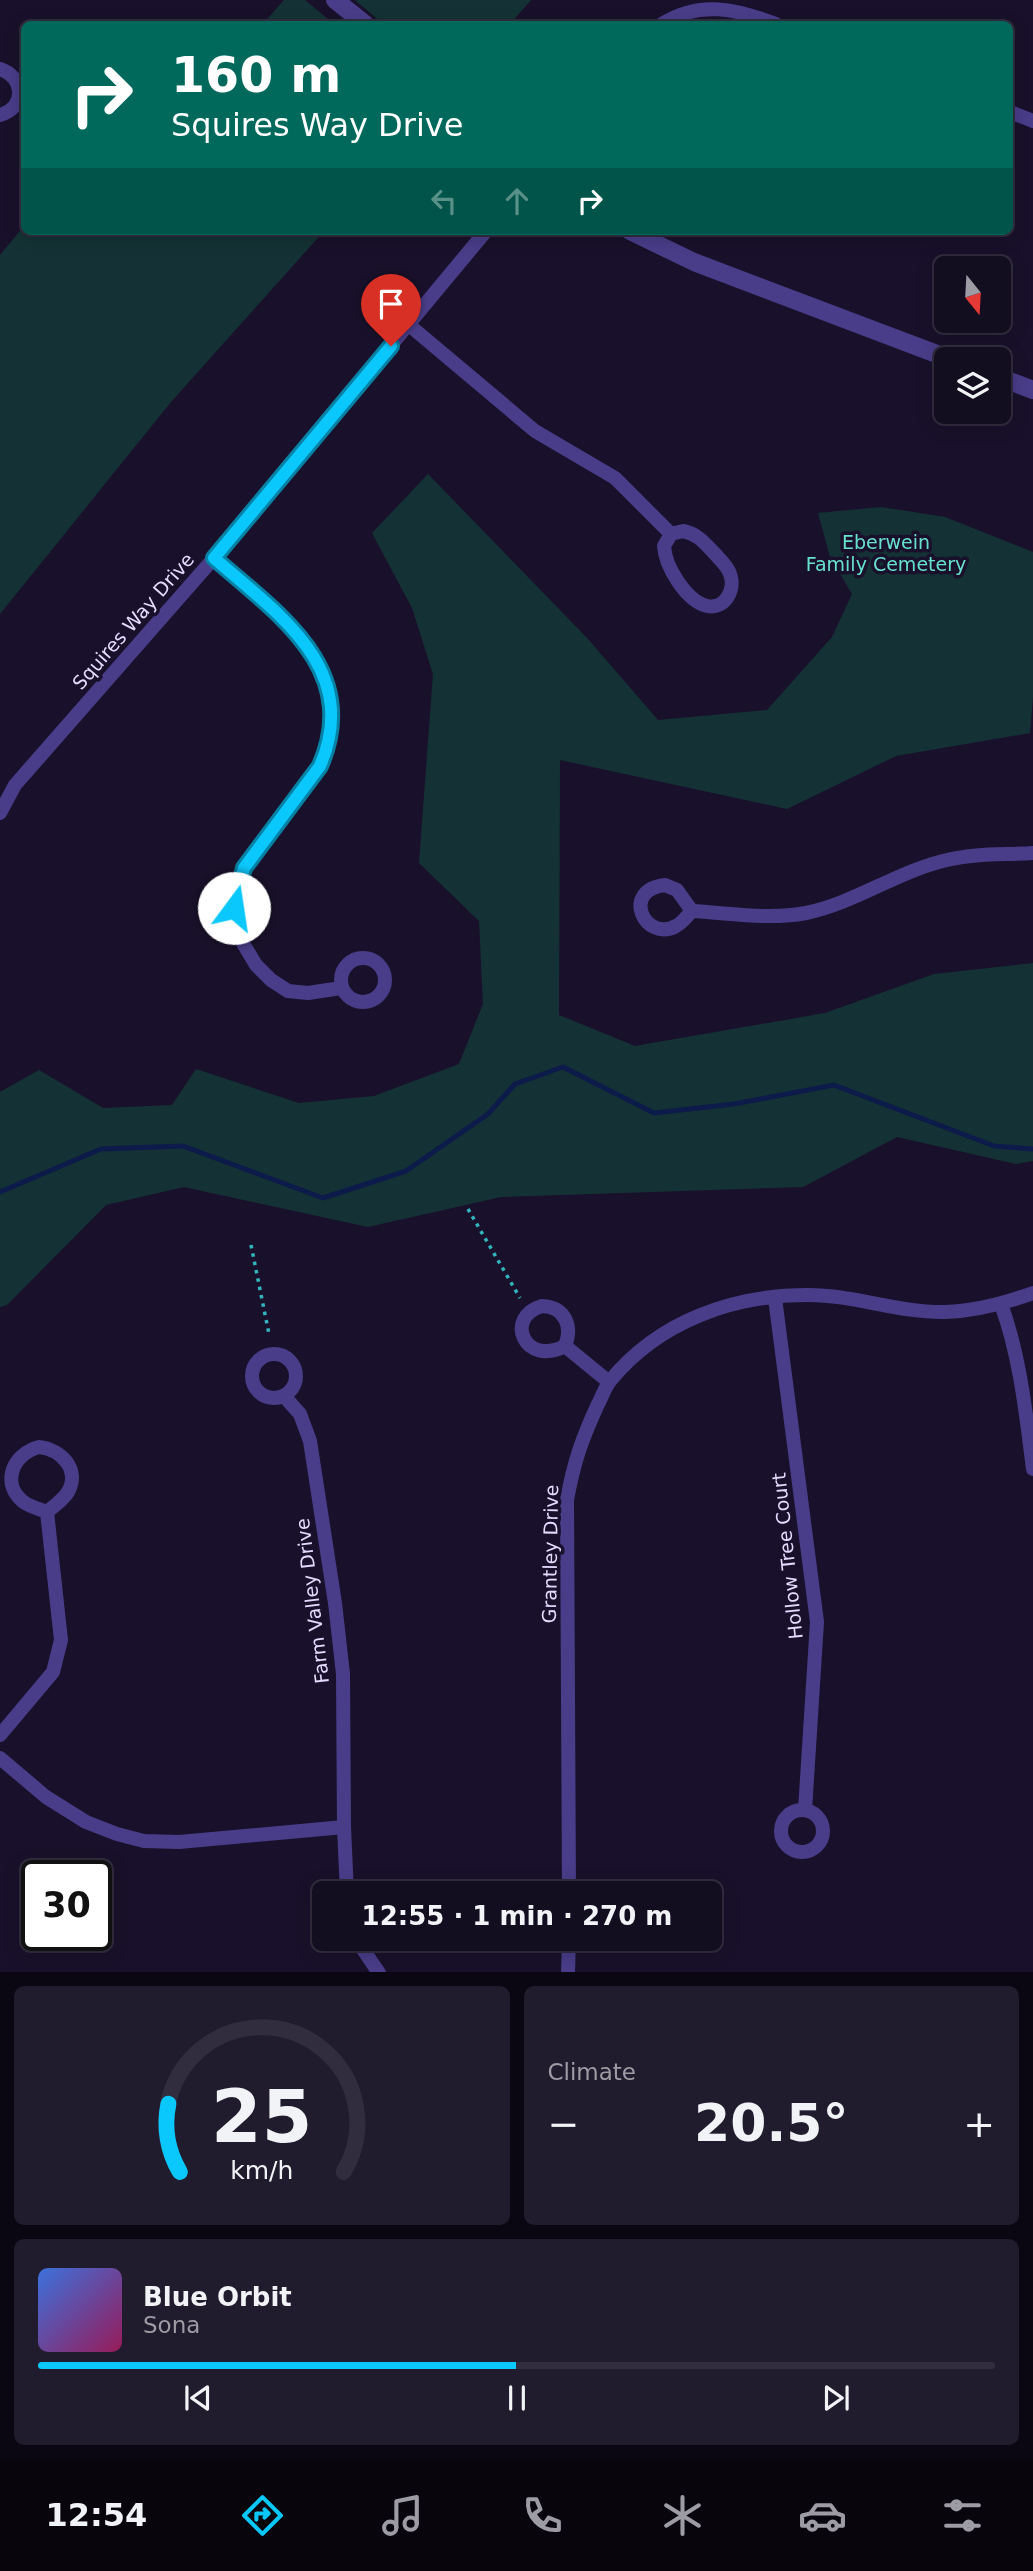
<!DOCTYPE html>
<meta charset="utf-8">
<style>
:root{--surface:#130d20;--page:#201b2d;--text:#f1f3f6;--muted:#9d9ca5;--line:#322d3e;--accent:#0bc8fc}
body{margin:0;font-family:"DejaVu Sans",sans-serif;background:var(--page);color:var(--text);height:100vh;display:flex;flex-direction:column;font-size:26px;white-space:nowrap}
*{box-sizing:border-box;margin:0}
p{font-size:23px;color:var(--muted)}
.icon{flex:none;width:38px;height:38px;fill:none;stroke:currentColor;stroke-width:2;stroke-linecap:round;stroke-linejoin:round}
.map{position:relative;height:1972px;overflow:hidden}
.details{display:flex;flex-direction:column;gap:14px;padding:14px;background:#0a0712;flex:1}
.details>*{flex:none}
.guide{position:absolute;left:21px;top:21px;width:992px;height:214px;border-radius:10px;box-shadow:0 4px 18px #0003,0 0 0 2px var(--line);background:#00695c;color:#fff;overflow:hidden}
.needle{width:46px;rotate:162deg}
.fabs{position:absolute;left:934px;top:256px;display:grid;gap:14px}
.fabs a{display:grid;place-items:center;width:77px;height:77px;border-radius:10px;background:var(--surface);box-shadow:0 4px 18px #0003,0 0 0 2px var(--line);font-size:35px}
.speed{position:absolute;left:21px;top:1860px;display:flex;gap:14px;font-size:35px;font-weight:700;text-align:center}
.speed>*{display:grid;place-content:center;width:91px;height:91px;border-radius:50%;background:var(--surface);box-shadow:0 4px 18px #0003,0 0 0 2px var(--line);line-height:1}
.speed .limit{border:4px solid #111;border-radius:10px;background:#fff;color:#111}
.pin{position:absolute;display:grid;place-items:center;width:60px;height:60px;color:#fff;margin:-72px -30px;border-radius:50% 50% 50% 0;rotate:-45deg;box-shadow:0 0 7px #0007}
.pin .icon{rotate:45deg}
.me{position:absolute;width:77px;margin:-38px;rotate:14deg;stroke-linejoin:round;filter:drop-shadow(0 0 5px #0008)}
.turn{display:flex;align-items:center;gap:24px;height:147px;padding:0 35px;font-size:32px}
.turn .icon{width:91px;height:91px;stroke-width:2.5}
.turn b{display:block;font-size:49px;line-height:60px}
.lanes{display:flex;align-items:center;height:66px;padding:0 35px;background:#0003;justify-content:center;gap:35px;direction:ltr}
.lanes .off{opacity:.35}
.big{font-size:52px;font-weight:800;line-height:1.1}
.details .card{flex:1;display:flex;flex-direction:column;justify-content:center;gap:10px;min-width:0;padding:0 24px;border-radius:10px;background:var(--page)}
.details .dial{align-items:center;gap:0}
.dial svg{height:182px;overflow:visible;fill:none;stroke:var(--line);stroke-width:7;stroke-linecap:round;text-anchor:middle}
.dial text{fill:var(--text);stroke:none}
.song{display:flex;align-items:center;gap:21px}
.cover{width:84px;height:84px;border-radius:10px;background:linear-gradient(135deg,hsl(220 70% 55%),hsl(330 70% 35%))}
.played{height:7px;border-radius:4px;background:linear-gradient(90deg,var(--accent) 50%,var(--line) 50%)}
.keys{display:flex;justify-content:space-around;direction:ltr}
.heat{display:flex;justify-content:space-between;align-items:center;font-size:38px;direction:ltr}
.details .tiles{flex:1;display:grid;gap:14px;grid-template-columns:1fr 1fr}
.card:last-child{grid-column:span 2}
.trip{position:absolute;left:312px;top:1881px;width:410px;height:70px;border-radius:10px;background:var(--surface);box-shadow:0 4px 18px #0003,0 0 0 2px var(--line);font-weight:800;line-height:70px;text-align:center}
.dock{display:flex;height:112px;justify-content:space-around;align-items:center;background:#08050d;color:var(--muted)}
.dock .icon{width:49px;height:49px}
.dock .active{color:var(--accent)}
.dock b{font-size:32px;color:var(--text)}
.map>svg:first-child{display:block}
</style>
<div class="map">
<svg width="1033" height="1973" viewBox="0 0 1033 1973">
<rect width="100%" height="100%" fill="#19112b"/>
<g fill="#143235">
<polygon points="284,0 305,0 334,24 263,24"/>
<polygon points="355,0 531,0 510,24 383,24"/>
<polygon points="24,226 24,231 324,231 171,402 0,614 0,255"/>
<polygon points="428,474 588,639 658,720 767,710 832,637 852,594 830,557 818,513 881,507 945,517 1033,552 1033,697 1030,733 896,756 787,809 560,760 559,1015 635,1046 825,1013 934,974 1033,963 1033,1161 1016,1164 897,1137 803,1187 501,1197 368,1227 184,1187 106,1205 7,1305 0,1307 0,1092 39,1070 103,1108 172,1105 196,1069 299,1103 374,1096 459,1064 483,1004 479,921 419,863 433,674 412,608 372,533"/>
</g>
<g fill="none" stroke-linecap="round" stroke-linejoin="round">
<polyline stroke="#0c1b4a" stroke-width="5" points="0,1192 101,1149 183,1146 323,1198 406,1171 488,1114 515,1084 563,1067 654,1113 734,1104 834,1085 994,1146 1033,1149"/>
<g stroke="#32b5bc" stroke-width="3.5" stroke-dasharray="3.5 5" stroke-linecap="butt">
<polyline points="468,1209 520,1298"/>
<polyline points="251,1245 269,1334"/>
</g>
<g stroke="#493d89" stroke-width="14">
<path d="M662,24c38,-24 74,-15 114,0"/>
<path d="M0,69c25,8 26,39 0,46"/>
<polyline points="1010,112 1033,121"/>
<polyline points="409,325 535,431 615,478 671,534"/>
<path d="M683,531c16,3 23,14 34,25 5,6 11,11 13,18 6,15 -5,36 -23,32 -21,-5 -42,-40 -43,-60l7,-12z"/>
<path d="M214,558c64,56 147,111 106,208l-75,102 -11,40 3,20 7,17 12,20 15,15 17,11 20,2 33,-5"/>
<polyline points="0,813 15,785 214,558 486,231"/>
<path d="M665,885l12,5 15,21c-5,5 -10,12 -16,15 -31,17 -56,-36 -11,-41z"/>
<path d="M692,911c37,2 77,9 114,2 49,-10 92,-42 141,-53 28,-7 57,-5 86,-7"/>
<circle cx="363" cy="980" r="22"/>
<polyline points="775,1298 817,1622 805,1810"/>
<path d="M1001,1304c19,52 25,110 32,165"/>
<path d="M542,1306c23,1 31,20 23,40 -41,21 -61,-29 -23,-40z"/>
<polyline points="565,1346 609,1382"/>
<circle cx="274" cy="1376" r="22"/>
<polyline points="284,1396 300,1414 310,1441 335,1603 343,1674 344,1827 347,1894"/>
<path d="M39,1447c21,2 42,22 29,45 -5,8 -14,14 -21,20 -7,-3 -16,-5 -22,-9 -25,-18 -13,-49 14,-56z"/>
<polyline points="0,1735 53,1672 61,1640 47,1512"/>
<polyline points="0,1758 46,1797 86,1822 117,1834 144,1841 179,1842 344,1827"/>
<circle cx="802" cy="1831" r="21"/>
<path d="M569,1894l-2,-394c7,-39 15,-61 31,-96 4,-7 7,-17 12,-23 49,-60 123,-86 198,-86 47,0 91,18 137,17 31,-1 60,-9 88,-19"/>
<polyline points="356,1939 379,1973"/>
<polyline points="568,1973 569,1939"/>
</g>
<g stroke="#493d89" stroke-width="18">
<polyline points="335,0 365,24"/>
<polyline points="630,231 694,262 950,359"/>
<polyline points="999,377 1033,390"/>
</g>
</g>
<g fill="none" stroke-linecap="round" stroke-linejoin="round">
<defs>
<path id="route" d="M234,908l10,-40 76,-102c42,-97 -42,-152 -106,-208l177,-212"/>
</defs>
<use href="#route" stroke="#0782a4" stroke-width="18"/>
<use href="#route" stroke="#0bc8fc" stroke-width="12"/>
</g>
<g text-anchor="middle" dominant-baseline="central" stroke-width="7" stroke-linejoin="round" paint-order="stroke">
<g font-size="19" fill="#67e0cf" stroke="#19112b">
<text x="886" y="542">Eberwein<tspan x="886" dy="22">Family Cemetery</tspan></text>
</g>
<g font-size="19" fill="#e4dcff" stroke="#19112b">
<text transform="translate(133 621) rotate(-49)">Squires Way Drive</text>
<text transform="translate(550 1554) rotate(-89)">Grantley Drive</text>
<text transform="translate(787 1556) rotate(-96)">Hollow Tree Court</text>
<text transform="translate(312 1601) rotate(-97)">Farm Valley Drive</text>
</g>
</g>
</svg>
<div class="fabs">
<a><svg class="needle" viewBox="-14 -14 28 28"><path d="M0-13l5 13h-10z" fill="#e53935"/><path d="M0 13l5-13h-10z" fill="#9d9ca5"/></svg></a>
<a><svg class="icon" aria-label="layers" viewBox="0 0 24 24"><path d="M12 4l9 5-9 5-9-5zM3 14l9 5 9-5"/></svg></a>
</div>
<div class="speed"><div class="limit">30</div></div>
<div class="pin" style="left:391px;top:346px;background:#d93025"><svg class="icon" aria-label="arrive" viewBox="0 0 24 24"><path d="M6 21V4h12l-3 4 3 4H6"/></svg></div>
<svg class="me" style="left:234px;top:908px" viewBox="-20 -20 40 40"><circle r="19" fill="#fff"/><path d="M0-13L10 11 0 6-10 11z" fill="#0bc8fc"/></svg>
<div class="trip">12:55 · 1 min · 270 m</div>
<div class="guide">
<div class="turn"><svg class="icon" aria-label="right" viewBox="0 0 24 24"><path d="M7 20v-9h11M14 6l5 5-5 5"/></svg><div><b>160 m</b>Squires Way Drive</div></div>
<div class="lanes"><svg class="icon off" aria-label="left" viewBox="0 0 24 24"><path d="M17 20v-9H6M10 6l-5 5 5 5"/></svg><svg class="icon off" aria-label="ahead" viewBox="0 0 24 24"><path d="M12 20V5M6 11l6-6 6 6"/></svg><svg class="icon" aria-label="right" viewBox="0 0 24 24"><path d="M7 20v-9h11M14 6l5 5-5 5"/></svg></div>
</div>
</div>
<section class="details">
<div class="tiles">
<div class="card dial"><svg viewBox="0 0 100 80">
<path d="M14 69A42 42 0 1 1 86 69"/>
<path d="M14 69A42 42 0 0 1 9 39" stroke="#0bc8fc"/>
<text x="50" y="56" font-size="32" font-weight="700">25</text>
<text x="50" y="72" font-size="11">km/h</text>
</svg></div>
<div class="card"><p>Climate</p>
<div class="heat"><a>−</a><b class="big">20.5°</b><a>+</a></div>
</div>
<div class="card">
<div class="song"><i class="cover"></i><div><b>Blue Orbit</b><p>Sona</p></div></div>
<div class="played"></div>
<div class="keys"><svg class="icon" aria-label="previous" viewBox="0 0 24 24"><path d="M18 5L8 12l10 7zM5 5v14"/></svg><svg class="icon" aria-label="pause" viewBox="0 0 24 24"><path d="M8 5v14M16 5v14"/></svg><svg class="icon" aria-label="next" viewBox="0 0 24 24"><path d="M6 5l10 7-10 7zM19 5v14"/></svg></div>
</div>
</div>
</section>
<nav class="dock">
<b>12:54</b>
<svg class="icon active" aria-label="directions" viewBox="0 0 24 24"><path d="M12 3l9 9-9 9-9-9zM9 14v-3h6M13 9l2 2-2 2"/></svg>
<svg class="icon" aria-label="music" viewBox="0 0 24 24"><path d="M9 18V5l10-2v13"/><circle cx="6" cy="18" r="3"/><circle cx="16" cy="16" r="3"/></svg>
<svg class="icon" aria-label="phone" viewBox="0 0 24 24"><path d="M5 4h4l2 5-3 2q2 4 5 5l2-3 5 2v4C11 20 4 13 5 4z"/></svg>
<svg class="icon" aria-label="climate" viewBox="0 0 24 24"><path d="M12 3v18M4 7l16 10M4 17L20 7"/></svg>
<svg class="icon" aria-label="car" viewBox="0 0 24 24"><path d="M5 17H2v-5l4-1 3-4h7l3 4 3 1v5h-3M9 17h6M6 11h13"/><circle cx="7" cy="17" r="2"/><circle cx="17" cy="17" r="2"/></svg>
<svg class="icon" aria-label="filters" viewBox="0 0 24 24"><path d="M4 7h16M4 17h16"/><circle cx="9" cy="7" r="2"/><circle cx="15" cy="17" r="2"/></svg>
</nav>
